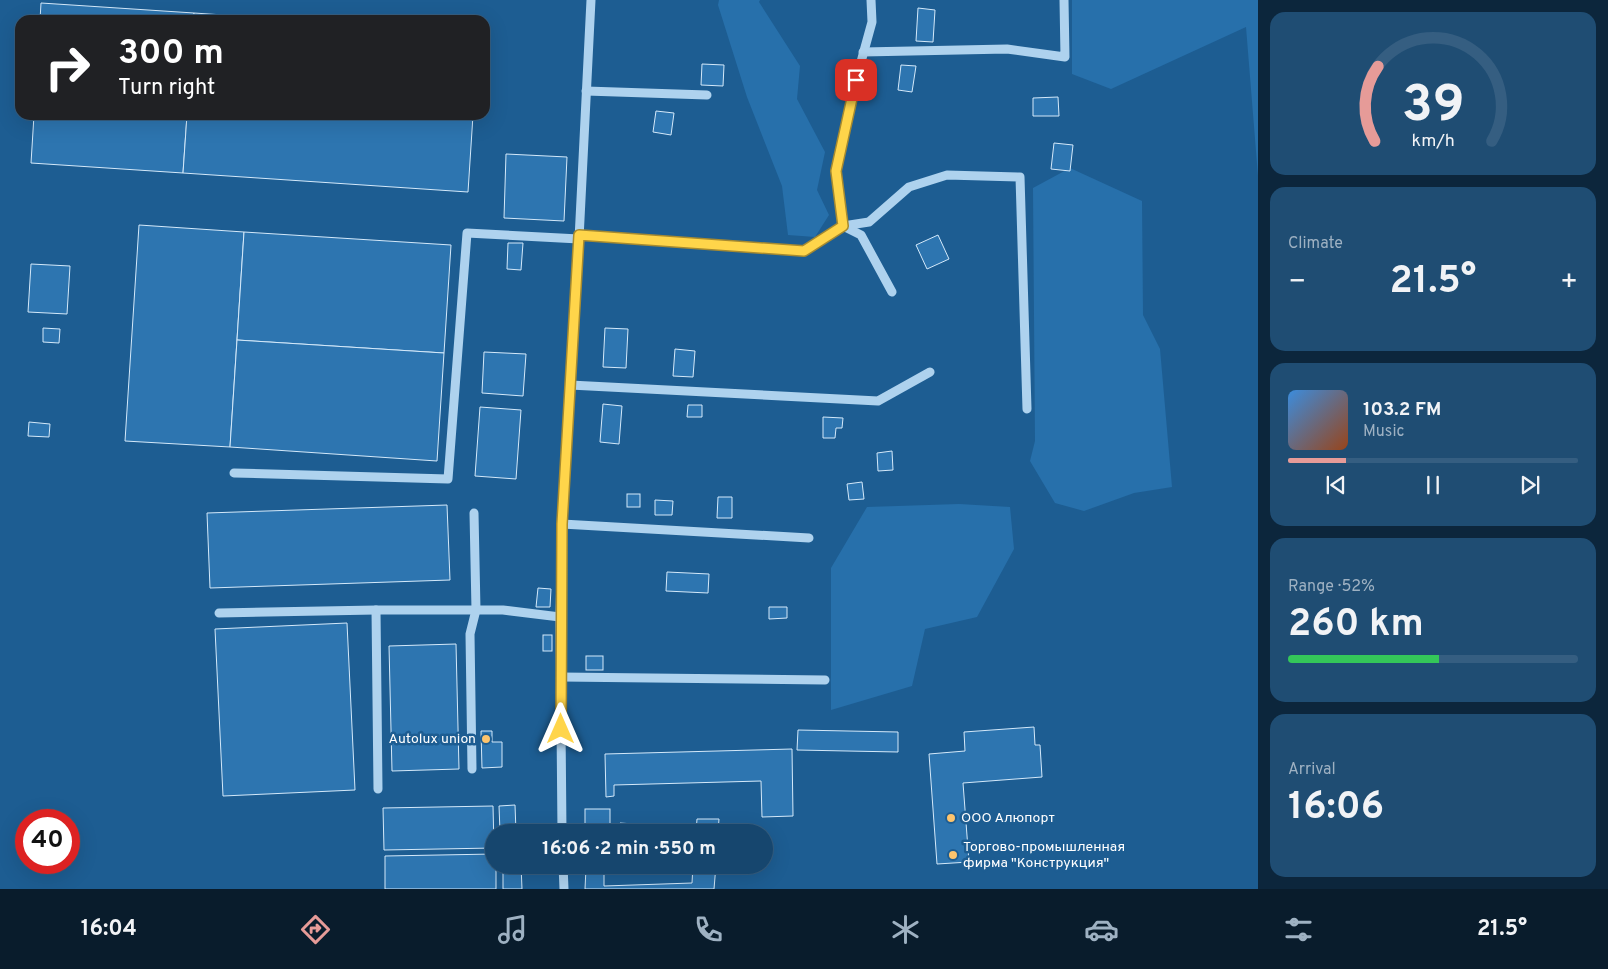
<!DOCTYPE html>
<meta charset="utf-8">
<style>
:root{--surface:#16466e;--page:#1f4d73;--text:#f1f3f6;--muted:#9eb1c2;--line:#355e81;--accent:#e69b98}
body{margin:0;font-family:Overpass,sans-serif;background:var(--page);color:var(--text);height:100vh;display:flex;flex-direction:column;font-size:19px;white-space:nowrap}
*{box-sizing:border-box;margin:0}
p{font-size:16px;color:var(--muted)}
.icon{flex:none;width:28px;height:28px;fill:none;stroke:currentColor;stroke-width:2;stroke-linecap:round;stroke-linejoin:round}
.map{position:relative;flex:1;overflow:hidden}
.sheet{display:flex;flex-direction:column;gap:12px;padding:12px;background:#0c263c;width:350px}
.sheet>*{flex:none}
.banner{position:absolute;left:15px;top:15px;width:475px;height:105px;border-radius:15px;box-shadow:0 5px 20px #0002,0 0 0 1px var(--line);background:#202124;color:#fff;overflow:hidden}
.speed{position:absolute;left:15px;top:809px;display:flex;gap:10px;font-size:25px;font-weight:700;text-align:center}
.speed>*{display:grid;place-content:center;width:65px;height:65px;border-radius:50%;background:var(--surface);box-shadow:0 5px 20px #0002,0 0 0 1px var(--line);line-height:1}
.speed .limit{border:8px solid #d22;background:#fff;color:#111}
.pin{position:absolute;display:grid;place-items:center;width:42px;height:42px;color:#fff;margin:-21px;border-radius:10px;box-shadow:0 2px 8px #0006}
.me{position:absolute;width:55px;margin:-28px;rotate:0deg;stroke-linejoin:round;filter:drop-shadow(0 0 4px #0008)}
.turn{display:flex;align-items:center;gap:18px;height:105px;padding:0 20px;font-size:22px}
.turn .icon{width:65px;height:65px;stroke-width:2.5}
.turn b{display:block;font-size:35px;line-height:42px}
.big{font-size:38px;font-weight:700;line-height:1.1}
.sheet .widget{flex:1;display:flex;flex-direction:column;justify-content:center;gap:8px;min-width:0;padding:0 18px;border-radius:15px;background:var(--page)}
.sheet .dial{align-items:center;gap:0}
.dial svg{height:130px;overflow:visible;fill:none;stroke:var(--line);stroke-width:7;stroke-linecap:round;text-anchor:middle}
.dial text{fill:var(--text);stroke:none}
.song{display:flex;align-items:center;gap:15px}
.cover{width:60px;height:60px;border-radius:8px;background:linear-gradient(135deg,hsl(210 70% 55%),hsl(20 70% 35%))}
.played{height:5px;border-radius:2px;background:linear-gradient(90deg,var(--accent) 20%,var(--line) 20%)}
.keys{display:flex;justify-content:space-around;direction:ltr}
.heat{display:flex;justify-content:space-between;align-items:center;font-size:28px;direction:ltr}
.charge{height:8px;border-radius:4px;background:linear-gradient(90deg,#34c759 52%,var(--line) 0)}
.trip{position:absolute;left:485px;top:824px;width:288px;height:50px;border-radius:25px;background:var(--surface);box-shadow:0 5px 20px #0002,0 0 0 1px var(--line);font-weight:700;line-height:50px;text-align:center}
.menu{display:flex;height:80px;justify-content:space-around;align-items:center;background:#091c2c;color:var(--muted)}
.menu .icon{width:35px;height:35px}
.menu .active{color:var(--accent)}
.menu b{font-size:22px;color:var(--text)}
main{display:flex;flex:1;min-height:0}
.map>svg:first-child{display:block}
</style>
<main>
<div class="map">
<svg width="1258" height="889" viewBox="0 0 1258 889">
<rect width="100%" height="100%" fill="#1d5d92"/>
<g fill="#2770ab">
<polygon points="719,0 760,0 759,2 800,66 797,99 825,152 817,190 829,215 815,237 788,235 782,186 747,97 718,5"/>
<polygon points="1072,0 1258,0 1258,176 1246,27 1111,89 1072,74"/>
<polygon points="1070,168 1142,201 1143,315 1160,349 1172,487 1134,493 1084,511 1055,503 1030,461 1035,441 1033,188"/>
<polygon points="959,504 1010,507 1014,549 977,617 925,629 912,686 831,710 831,568 867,507"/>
</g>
<g fill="#2d75b0" stroke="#d4e9fa">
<polygon points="41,3 194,13 194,20 40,20"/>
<polygon points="918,8 935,10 933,42 916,41"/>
<polygon points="194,13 297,20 194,20"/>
<polygon points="702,64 724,65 723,86 701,85"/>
<polygon points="901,65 916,66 912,92 898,90"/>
<polygon points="1058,97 1059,116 1033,116 1033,98"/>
<polygon points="656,111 674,113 671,135 653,132"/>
<polygon points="34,115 187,115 183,173 31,163"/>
<polygon points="187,115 473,115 468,192 183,173"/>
<polygon points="1054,143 1073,145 1070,171 1051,169"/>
<polygon points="506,154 567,157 564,221 504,218"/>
<polygon points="139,225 244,232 230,447 125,441"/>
<polygon points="244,232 451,245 444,353 237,340"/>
<polygon points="938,235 949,259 927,269 916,245"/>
<polygon points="508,243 523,243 521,270 507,269"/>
<polygon points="31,264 70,266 67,314 28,312"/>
<polygon points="43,328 60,329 59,343 43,342"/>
<polygon points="605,328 628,329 626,368 603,367"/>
<polygon points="237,340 444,353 437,461 230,447"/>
<polygon points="675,349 695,351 693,377 673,376"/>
<polygon points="484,352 526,354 523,396 482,393"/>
<polygon points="603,404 622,406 619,444 600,442"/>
<polygon points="688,405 702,405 702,417 687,417"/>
<polygon points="480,407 521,410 516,479 475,476"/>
<polygon points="823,417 843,418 842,428 836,428 835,438 823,438"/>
<polygon points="29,422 50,424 49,437 28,436"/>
<polygon points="892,451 893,470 878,471 877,453"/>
<polygon points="862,482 864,499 849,500 847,484"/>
<rect x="627" y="494" width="13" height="13"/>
<polygon points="718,497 732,497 732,518 717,518"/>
<polygon points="655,500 673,501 672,515 655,515"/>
<polygon points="447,505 450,580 210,588 207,513"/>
<polygon points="667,572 709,574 708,593 666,591"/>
<polygon points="538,588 551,589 550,607 536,607"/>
<polygon points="769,607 787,607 787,618 769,619"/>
<polygon points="347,623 355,790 223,796 215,629"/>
<rect x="543" y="635" width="9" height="16"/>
<polygon points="456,644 459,769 392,771 389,646"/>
<rect x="586" y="656" width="17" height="14"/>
<polygon points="1034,727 1035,745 1040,745 1042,777 963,783 969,862 937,864 929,754 965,751 964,732"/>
<polygon points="798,730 898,732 898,752 797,750"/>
<polygon points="481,731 492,731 492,742 502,742 502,767 482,768"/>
<polygon points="792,749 793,816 762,817 761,781 614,785 614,796 606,797 605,754"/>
<polygon points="515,805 516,832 500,832 499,806"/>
<polygon points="493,806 494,848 384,850 383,808"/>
<rect x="585" y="809" width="25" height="23"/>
<polygon points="697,819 719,819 718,832 696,832"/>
<polygon points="620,823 688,828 688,832 620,832"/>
<polygon points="494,854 494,865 496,865 496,889 385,889 385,856"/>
<polygon points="503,865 521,865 522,889 503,889"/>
<polygon points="693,865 716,865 714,889 585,889 586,868 604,868 604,886 692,883"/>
</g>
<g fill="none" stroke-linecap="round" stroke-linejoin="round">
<g stroke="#aed2ee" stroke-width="9">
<polyline points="871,0 872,22 856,80 836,171 843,226 861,235 892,292"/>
<polyline points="863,52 1007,49 1065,57 1064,0"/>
<polyline points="586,91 707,95"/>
<polyline points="579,235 804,251 843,226 869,222 909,187 947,175 1020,177 1027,409"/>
<polyline points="570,385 878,401 930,372"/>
<polyline points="234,473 448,479 467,233 579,239"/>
<polyline points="562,524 809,538"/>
<polyline points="219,613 376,610"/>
<polyline points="561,677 825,680"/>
<polyline points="472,769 470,634 476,610 474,513"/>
<polyline points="378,789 376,610 503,610 560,617"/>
<polyline points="562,832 560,617 562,524 579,239 591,0"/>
<polyline points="563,865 564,889"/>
</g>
</g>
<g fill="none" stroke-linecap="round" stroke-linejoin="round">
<defs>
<polyline id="route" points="561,729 562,524 579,235 804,251 843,226 836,171 856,80"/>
</defs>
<use href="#route" stroke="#a68a30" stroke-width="12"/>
<use href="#route" stroke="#ffd54a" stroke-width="9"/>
</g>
<g fill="#fdc46d" stroke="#1d5d92" stroke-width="2">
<circle cx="486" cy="739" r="5"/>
<circle cx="951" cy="818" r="5"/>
<circle cx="953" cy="855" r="5"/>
</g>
<g text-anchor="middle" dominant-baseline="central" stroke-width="5" stroke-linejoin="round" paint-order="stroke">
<g font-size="14" fill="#fff" stroke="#1d5d92" text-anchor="start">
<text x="476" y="739" text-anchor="end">Autolux union</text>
<text x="961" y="818">ООО Алюпорт</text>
<text x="963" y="847">Торгово-промышленная<tspan x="963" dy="16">фирма "Конструкция"</tspan></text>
</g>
</g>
</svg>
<div class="speed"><div class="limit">40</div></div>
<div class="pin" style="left:856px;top:80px;background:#d93025"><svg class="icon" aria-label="arrive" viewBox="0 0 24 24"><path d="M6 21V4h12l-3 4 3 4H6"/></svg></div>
<svg class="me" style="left:561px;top:729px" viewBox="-20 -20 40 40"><path d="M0-17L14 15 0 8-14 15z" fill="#ffd54a" stroke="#fff" stroke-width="4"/></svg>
<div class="trip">16:06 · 2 min · 550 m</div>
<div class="banner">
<div class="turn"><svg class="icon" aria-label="right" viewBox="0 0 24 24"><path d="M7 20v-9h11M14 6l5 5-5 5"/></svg><div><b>300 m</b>Turn right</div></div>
</div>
</div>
<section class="sheet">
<div class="widget dial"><svg viewBox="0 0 100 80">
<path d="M14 69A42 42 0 1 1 86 69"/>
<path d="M14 69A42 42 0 0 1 16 23" stroke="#e69b98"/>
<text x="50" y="56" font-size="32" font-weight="700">39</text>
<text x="50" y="72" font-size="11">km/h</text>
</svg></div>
<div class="widget"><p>Climate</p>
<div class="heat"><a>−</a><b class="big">21.5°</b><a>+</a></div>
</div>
<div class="widget">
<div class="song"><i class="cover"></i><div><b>103.2 FM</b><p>Music</p></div></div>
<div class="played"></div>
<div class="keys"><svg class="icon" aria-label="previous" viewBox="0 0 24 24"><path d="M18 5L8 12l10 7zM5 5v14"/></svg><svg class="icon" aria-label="pause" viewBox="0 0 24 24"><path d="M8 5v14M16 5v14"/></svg><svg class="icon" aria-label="next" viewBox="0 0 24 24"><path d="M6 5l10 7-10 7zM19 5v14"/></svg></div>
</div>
<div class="widget"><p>Range · 52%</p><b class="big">260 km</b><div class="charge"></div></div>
<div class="widget"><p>Arrival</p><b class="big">16:06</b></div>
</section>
</main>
<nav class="menu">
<b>16:04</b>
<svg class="icon active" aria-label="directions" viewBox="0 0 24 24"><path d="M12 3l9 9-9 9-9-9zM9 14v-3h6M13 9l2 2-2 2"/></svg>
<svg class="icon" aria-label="music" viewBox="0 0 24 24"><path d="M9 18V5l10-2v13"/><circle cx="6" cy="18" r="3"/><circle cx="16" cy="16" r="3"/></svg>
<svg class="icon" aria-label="phone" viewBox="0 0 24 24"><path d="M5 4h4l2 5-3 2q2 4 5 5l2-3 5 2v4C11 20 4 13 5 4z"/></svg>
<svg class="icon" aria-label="climate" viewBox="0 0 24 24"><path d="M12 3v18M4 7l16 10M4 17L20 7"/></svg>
<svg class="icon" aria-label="car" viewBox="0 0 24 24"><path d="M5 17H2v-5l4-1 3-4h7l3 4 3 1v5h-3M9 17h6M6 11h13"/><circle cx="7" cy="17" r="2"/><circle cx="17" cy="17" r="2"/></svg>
<svg class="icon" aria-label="filters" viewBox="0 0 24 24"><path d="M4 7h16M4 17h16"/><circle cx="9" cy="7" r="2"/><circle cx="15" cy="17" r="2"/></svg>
<b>21.5°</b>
</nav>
